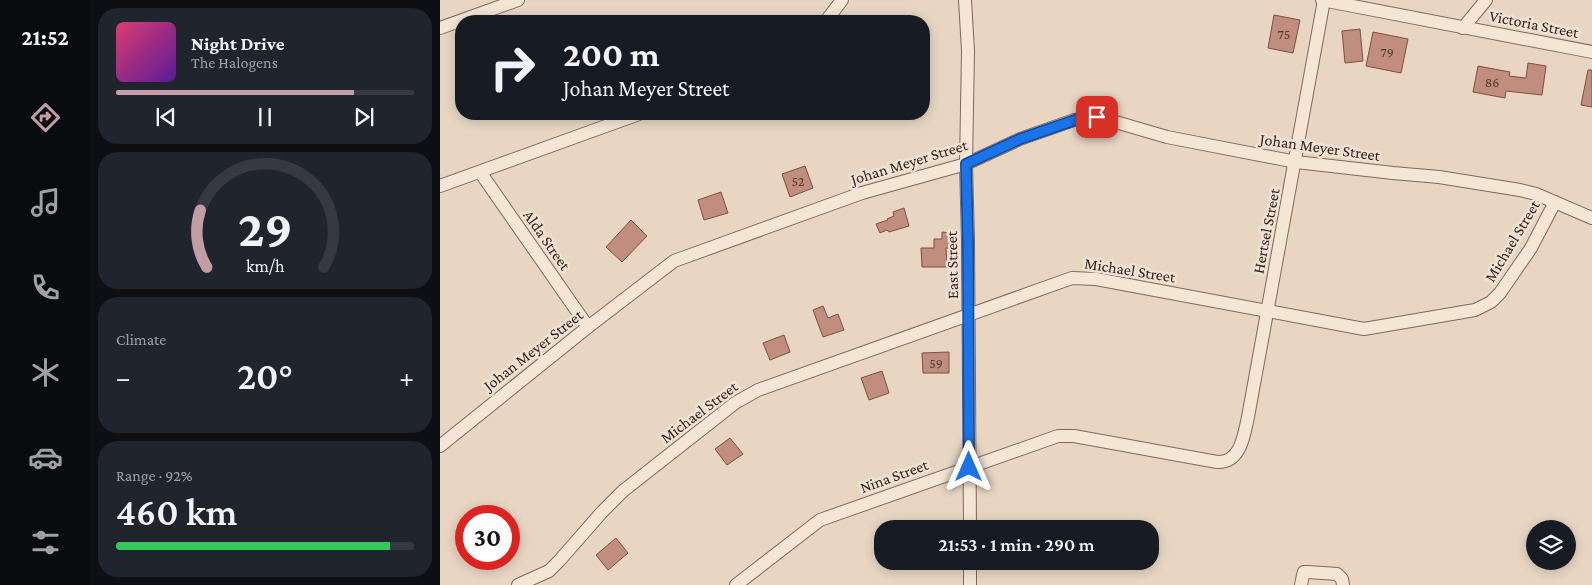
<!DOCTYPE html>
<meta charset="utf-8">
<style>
:root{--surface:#171b24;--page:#20242c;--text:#f1f3f6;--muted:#9ea1a6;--line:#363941;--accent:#c19da6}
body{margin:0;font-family:"Crimson Pro",serif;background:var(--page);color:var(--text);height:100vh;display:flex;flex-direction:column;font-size:19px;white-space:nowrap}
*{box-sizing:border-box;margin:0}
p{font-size:16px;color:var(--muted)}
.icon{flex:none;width:28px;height:28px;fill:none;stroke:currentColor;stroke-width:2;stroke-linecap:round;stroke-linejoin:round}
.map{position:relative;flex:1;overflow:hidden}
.side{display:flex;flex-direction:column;gap:8px;padding:8px;background:#0d0f14;width:350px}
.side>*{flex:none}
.hud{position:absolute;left:15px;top:15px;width:475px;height:105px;border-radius:20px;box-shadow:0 2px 12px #0003;background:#171b24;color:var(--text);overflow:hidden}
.controls{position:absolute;left:1086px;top:520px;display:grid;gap:10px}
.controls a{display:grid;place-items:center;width:50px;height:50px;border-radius:50%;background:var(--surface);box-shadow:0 2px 12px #0003;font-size:25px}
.speed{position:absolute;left:15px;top:505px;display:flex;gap:10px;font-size:25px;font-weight:700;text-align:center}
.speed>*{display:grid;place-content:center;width:65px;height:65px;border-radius:50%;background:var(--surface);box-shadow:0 2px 12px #0003;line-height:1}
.speed .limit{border:8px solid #d22;background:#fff;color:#111}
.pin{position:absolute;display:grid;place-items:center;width:42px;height:42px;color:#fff;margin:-21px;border-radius:10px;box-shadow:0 2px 8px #0006}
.me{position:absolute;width:55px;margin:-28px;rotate:0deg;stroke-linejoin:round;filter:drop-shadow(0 0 4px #0008)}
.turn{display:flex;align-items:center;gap:18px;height:105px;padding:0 25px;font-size:22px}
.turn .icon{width:65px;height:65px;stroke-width:2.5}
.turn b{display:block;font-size:35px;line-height:42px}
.big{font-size:38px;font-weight:600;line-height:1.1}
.side .card{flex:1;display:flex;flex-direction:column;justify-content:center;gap:8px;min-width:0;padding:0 18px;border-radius:20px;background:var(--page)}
.side .dial{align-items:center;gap:0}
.dial svg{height:130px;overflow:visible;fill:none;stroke:var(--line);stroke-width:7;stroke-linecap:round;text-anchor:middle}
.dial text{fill:var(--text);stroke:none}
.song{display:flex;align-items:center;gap:15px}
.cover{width:60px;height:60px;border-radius:8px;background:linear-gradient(135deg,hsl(340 70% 55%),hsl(270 70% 35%))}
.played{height:5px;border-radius:2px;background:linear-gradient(90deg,var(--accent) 80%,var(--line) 80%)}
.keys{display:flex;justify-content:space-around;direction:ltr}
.heat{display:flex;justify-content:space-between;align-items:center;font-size:28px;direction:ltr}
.charge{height:8px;border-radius:4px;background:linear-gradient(90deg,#34c759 92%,var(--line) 0)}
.trip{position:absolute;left:434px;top:520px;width:285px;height:50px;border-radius:20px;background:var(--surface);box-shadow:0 2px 12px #0003;font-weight:600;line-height:50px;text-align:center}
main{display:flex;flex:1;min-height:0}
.menu{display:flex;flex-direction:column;width:90px;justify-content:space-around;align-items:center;background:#090b0e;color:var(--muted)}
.menu .icon{width:35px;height:35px}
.menu .current{color:var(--accent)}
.menu b{font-size:22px;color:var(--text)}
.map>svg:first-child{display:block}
</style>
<main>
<nav class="menu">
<b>21:52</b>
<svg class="icon current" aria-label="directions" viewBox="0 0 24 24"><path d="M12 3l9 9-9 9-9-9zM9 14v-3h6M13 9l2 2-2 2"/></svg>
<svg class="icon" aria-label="music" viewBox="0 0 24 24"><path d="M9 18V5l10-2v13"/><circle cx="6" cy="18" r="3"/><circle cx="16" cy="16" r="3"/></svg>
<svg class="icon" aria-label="phone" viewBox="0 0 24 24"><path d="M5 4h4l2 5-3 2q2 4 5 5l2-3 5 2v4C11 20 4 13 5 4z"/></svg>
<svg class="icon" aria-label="climate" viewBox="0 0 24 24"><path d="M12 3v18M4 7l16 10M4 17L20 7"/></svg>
<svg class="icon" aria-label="car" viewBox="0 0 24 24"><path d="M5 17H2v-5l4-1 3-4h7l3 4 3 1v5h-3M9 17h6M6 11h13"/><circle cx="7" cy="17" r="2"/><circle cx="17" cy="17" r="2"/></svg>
<svg class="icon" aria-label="filters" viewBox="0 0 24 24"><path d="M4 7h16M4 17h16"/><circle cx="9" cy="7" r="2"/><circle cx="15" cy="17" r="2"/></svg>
</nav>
<section class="side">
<div class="card">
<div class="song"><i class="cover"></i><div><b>Night Drive</b><p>The Halogens</p></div></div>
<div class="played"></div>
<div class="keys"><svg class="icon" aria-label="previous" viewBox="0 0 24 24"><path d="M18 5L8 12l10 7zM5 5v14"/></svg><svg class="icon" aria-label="pause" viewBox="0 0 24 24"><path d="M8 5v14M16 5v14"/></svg><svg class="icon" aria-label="next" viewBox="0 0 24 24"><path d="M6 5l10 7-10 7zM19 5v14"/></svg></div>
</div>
<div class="card dial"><svg viewBox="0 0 100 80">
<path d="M14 69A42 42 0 1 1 86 69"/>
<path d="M14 69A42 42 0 0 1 10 34" stroke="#c19da6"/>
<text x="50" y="56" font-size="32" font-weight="700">29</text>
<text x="50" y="72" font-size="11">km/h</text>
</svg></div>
<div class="card"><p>Climate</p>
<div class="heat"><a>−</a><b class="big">20°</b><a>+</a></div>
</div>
<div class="card"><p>Range · 92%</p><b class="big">460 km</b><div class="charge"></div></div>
</section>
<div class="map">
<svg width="1152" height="585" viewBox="0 0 1152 585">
<rect width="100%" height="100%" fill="#e8d6c3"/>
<g fill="#c18d7e" stroke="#7c5045">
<polygon points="834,15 860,20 853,53 828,48"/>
<polygon points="920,29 923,61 905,63 902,31"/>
<polygon points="933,32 968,39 961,73 926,66"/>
<polygon points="1088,63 1106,66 1102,95 1066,91 1065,98 1033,92 1038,66 1070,72 1069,76 1086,78"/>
<polygon points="1148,70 1152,70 1152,107 1141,105"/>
<polygon points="365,166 373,188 350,197 342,174"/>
<polygon points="281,192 288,213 264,220 258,200"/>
<polygon points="464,208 469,226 449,232 447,230 440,233 436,224 448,220 447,219 454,216 453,212"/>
<polygon points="191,220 207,236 182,262 166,247"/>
<polygon points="502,232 511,233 512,248 506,248 507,267 482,267 481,248 494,248 494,239 502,239"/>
<polygon points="383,306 388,318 398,314 404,330 383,337 373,310"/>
<polygon points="344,335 350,352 330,360 323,343"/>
<polygon points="509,352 509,373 483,373 482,353"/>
<polygon points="442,371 449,393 429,400 421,378"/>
<polygon points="290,438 303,454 287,465 275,449"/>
<polygon points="176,538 188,553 168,570 156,555"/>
</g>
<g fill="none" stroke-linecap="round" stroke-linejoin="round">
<defs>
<g id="minor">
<polyline points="525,0 528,51 526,164 528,241 530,529"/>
<polyline points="882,0 1152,52"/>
<polyline points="386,21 402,0"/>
<polyline points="0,28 78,0"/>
<polyline points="1023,28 1046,0"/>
<polyline points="40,172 148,327"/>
<polyline points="0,186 199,114"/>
<polyline points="0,446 148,327 234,261 422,193 526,164 580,139 634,120 648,117 662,118 727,137 856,162 953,173 999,177 1080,190 1096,194 1152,218"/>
<polyline points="530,561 530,585"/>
<polyline points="78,585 109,571 119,561 162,512 183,491 295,403 318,390 632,278 656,279 924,329 1035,310 1051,302 1060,293 1091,248 1115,202"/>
<path d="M296,585l84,-65 238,-84h16l143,26c24,1 27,-27 31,-45l76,-417"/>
<polyline points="861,585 863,575 864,572 868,572 897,574 902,579 903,585"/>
</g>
</defs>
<use href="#minor" stroke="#80685c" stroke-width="14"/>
<use href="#minor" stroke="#f4e5d5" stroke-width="12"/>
</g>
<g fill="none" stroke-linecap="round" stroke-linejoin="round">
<defs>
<polyline id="route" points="529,467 528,241 526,164 580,139 641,118 657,117"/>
</defs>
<use href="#route" stroke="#114b97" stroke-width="12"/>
<use href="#route" stroke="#1a73e8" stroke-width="9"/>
</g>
<g text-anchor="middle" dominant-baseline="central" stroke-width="5" stroke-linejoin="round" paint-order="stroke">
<g font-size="14" fill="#553e36">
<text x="844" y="34">75</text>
<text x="947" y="52">79</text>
<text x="1052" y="82">86</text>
<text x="358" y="181">52</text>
<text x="496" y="363">59</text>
</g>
<g font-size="16" fill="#31241e" stroke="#f0e1d2">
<text transform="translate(1094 24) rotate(11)">Victoria Street</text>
<text transform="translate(880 147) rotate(8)">Johan Meyer Street</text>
<text transform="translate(469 162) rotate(-17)">Johan Meyer Street</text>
<text transform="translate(826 231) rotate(-79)">Hertsel Street</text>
<text transform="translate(107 240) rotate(55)">Alda Street</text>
<text transform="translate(1072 241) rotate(-59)">Michael Street</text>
<text transform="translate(512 265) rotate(-91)">East Street</text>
<text transform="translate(690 270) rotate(9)">Michael Street</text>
<text transform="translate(93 350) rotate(-38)">Johan Meyer Street</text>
<text transform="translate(259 412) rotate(-37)">Michael Street</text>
<text transform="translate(454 476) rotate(-20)">Nina Street</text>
</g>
</g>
</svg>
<div class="controls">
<a><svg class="icon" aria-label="layers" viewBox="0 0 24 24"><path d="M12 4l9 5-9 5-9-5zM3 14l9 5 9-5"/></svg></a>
</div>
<div class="speed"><div class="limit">30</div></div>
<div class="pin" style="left:657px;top:117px;background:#d93025"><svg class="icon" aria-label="arrive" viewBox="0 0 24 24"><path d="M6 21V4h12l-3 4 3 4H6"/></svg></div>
<svg class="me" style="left:529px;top:467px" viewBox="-20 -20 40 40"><path d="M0-17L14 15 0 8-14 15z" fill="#1a73e8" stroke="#fff" stroke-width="4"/></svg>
<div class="trip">21:53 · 1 min · 290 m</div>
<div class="hud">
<div class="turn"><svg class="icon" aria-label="right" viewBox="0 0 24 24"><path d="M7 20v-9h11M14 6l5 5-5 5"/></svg><div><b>200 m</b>Johan Meyer Street</div></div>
</div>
</div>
</main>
